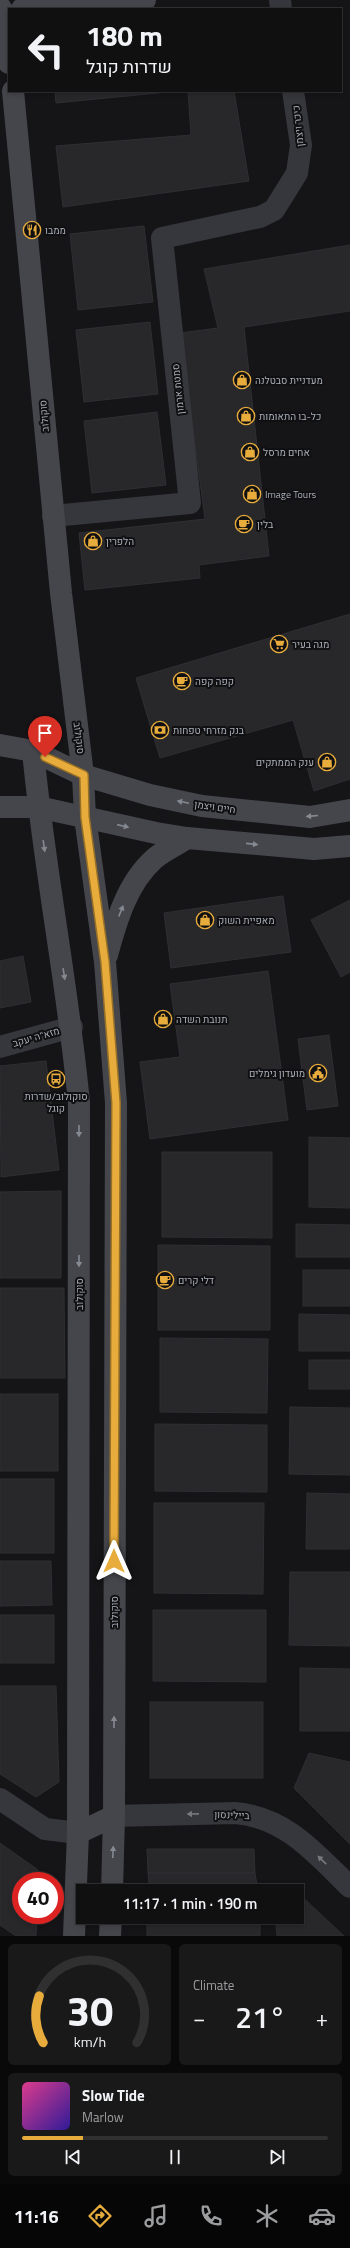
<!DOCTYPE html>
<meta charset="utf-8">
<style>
:root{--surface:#101011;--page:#19191a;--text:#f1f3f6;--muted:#9c9d9f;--line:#303031;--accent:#e8ac3c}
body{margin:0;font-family:"Titillium Web",Heebo,sans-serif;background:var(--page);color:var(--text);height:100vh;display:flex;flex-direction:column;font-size:15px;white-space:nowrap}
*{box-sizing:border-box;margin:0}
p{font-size:13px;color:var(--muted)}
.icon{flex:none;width:22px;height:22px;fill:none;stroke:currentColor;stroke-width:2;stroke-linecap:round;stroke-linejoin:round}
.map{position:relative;height:1936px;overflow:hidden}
.side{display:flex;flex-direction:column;gap:8px;padding:8px;background:#090909;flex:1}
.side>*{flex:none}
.hud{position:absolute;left:8px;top:8px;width:334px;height:84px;border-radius:0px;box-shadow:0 2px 6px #0003,0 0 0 1px var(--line);background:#101011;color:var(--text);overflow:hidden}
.speed{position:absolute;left:12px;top:1872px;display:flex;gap:8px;font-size:20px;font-weight:700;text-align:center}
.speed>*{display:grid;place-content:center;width:52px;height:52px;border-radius:50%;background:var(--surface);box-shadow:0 2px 6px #0003,0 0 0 1px var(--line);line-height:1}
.speed .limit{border:6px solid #d22;background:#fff;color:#111}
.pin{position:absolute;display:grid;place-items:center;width:34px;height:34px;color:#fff;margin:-41px -17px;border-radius:50% 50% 50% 0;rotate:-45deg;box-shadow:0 0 4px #0007}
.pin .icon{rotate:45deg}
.me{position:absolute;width:44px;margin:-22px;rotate:0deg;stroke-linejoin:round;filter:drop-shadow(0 0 3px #0008)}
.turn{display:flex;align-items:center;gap:14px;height:84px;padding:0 12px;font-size:18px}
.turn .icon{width:52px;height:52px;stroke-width:2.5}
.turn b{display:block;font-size:28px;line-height:34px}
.big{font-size:30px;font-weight:600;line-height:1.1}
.side .card{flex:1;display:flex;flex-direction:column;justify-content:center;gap:6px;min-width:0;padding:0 14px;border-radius:6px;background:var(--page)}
.side .dial{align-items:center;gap:0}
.dial svg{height:104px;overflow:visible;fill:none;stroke:var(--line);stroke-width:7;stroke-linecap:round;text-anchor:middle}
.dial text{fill:var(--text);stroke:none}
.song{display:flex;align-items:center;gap:12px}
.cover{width:48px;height:48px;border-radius:6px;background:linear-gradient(135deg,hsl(330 70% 55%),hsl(250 70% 35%))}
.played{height:4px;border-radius:2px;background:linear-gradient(90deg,var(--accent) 20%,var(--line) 20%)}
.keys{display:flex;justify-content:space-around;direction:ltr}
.heat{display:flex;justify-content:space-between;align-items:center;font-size:22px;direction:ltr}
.side .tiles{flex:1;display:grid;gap:8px;grid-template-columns:1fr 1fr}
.card:last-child{grid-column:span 2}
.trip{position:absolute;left:76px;top:1884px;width:228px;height:40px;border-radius:0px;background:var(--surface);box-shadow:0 2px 6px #0003,0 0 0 1px var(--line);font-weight:600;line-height:40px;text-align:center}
.dock{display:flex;height:64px;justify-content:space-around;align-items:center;background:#060607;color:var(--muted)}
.dock .icon{width:28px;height:28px}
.dock .on{color:var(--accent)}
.dock b{font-size:18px;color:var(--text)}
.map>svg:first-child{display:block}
</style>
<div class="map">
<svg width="350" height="1936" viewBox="0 0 350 1936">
<rect width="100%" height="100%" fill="#151517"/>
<g fill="#28282b" stroke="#2f2f33">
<polygon points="55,91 178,91 56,103"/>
<polygon points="188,91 234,91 249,181 63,207 56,146 191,135"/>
<polygon points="144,226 153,302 78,310 70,234"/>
<polygon points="350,245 350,311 244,327 269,556 199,565 200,578 85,590 79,533 205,519 180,333 218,328 204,269"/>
<polygon points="150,322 158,394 84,402 76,330"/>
<polygon points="157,412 166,485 92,493 84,421"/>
<polygon points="350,614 350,779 314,791 293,720 160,758 136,678"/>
<polygon points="283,896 291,952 171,968 164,913"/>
<polygon points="350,900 350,972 341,977 311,920"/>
<polygon points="23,956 31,1002 0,1008 0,961"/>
<polygon points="268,971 288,1120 150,1139 140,1062 180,1057 170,984"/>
<polygon points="329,1035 338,1106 307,1110 298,1039"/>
<polygon points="46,1061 59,1170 1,1177 0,1066"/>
<polygon points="309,1137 350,1138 350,1208 309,1207"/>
<polygon points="162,1152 272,1152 272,1238 162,1237"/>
<polygon points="61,1191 61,1278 0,1278 0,1192"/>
<polygon points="296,1224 350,1225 350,1257 296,1257"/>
<polygon points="158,1245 270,1246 270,1330 158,1330"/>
<rect x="303" y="1270" width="47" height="36"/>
<polygon points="0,1288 64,1288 65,1378 0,1378"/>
<polygon points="299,1314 350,1315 350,1351 299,1351"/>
<polygon points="160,1338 268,1339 267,1413 160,1412"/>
<rect x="309" y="1360" width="41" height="29"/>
<rect x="0" y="1394" width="58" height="77"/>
<polygon points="290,1407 350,1408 350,1475 289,1474"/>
<polygon points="155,1424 267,1425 267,1492 155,1491"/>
<rect x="0" y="1479" width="54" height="74"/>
<polygon points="307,1493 350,1494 350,1549 306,1549"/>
<polygon points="154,1503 264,1503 263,1594 154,1593"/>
<polygon points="0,1561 51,1561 52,1605 0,1606"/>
<polygon points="290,1572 350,1572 350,1646 289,1645"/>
<polygon points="153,1610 266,1610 266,1682 153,1681"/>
<rect x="0" y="1615" width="54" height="48"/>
<polygon points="300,1668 350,1669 350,1731 300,1731"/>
<polygon points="0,1686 56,1686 59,1782 36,1797 0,1774"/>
<rect x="150" y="1702" width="113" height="76"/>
<polygon points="309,1753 350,1762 350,1844 294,1788"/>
<polygon points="0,1843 38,1870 38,1881 21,1881 21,1915 37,1915 36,1936 16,1936 0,1925"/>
<polygon points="147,1849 254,1849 255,1873 148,1873"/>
<polygon points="148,1873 255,1873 258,1891 150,1891"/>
<polygon points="298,1893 344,1936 277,1936 276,1923 281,1917 297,1917"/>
<polygon points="147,1919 260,1920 260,1936 147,1936"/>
</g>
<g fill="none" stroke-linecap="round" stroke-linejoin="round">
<g stroke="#36373c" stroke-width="22">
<polyline points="280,0 281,9"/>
<polyline points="53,516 190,503 162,238 260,217 274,210 297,173 301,145 293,91"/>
<polyline points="0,1047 72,1027"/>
<polyline points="0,1799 45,1829 78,1833"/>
<path d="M114,1816l121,-3c51,4 81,41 115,74"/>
</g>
<g stroke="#45464c" stroke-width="22">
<polyline points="0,7 2,10 9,63"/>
<polyline points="22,9 145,0"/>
<polyline points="13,91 61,593 83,775 85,817 105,962 116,1103 114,1816 112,1891"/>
<polyline points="0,745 33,751 83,775 150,795 202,806 310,817 350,810"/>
<path d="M33,751c11,118 35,234 46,352l-1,730 -4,103"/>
<polyline points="0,807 38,807 156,833 187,838 314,849 350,846"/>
<path d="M107,955c9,-33 20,-72 47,-96 9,-8 23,-14 33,-21"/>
<polyline points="78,1833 114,1816"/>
<polyline points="110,1936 111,1917"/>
</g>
</g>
<defs><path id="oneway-solid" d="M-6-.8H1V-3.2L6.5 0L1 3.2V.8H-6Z"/></defs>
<g fill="#858991">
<use href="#oneway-solid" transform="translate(183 802) rotate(-168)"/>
<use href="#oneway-solid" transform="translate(312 816) rotate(175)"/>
<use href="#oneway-solid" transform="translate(123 826) rotate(13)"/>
<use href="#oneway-solid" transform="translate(252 844) rotate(6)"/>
<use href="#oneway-solid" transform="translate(44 846) rotate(82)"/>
<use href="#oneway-solid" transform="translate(121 911) rotate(-68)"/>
<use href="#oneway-solid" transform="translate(64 974) rotate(81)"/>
<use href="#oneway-solid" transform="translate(79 1131) rotate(90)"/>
<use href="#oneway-solid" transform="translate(79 1261) rotate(90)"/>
<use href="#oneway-solid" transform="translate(114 1722) rotate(-90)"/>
<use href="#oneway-solid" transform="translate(113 1852) rotate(-88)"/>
</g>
<g fill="#75787f">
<use href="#oneway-solid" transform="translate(193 1814) rotate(179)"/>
<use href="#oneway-solid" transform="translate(322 1860) rotate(-136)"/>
</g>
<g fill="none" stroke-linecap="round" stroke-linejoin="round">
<defs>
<polyline id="route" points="45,757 84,775 85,817 105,962 116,1103 114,1561"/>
</defs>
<use href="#route" stroke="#977027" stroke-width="10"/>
<use href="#route" stroke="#e8ac3c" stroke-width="7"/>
</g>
<defs>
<symbol id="restaurant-ring" viewBox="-11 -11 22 22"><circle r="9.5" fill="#101012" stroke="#e8ac3c" stroke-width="1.5"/><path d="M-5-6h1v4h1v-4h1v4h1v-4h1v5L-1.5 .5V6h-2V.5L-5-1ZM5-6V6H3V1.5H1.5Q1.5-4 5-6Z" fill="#e8ac3c"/></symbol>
<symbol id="shop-ring" viewBox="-11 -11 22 22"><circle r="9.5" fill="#101012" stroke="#e8ac3c" stroke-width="1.5"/><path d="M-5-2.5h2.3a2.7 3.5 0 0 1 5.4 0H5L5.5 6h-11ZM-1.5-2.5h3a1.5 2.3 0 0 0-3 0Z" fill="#e8ac3c"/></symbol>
<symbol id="cafe-ring" viewBox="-11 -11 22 22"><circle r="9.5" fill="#101012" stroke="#e8ac3c" stroke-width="1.5"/><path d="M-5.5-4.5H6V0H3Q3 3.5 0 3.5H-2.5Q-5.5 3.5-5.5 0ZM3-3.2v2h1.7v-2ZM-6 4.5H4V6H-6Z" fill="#e8ac3c"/></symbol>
<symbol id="supermarket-ring" viewBox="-11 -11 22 22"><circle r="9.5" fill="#101012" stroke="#e8ac3c" stroke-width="1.5"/><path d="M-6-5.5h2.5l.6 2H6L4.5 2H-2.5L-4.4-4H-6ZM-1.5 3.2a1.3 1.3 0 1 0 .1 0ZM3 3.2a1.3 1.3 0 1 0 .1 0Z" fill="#e8ac3c"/></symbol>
<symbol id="bank-ring" viewBox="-11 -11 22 22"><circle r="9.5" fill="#101012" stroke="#e8ac3c" stroke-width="1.5"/><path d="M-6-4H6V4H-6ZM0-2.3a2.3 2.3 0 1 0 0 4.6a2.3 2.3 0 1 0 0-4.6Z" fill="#e8ac3c"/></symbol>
<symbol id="civic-ring" viewBox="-11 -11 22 22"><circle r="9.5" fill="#101012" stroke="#e8ac3c" stroke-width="1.5"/><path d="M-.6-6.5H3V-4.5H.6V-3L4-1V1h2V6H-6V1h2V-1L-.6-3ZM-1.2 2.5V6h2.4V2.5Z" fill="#e8ac3c"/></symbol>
<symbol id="bus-ring" viewBox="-11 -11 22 22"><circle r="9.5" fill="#101012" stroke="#e8ac3c" stroke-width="1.5"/><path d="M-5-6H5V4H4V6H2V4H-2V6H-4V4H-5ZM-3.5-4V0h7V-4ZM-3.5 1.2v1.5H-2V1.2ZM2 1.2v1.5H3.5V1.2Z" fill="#e8ac3c"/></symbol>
</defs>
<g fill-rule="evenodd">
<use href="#restaurant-ring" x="22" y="220" width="20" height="20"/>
<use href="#shop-ring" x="232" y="370" width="20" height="20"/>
<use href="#shop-ring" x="236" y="406" width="20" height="20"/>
<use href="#shop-ring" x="240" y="442" width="20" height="20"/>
<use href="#shop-ring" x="242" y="484" width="20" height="20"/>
<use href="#cafe-ring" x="234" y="514" width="20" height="20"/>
<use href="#shop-ring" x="83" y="531" width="20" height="20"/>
<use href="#supermarket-ring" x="269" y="634" width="20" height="20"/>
<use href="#cafe-ring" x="172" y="671" width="20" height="20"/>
<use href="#bank-ring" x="150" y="720" width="20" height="20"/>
<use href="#shop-ring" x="317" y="752" width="20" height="20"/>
<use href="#shop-ring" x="195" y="910" width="20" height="20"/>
<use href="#shop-ring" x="153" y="1009" width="20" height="20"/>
<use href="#civic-ring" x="308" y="1063" width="20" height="20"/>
<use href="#bus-ring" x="46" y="1069" width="20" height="20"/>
<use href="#cafe-ring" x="155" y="1270" width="20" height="20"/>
</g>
<g text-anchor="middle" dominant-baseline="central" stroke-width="4" stroke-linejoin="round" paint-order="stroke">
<g font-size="10" fill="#a8adb6" stroke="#101012">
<text transform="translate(298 126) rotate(-96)">כיכר ויצמן</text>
<text transform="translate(178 389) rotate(-96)">סמטת ארמון</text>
<text transform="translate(44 416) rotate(-95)">סוקולוב</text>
<text transform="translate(79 738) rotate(83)">סוקולוב</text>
<text transform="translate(215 807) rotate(8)">חיים ויצמן</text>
<text transform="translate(36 1037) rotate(-16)">מזא"ה יעקב</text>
<text transform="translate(79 1294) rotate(-90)">סוקולוב</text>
<text transform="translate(114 1612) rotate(-90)">סוקולוב</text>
<text transform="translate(232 1815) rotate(2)">ביילינסון</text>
</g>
<g font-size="10" fill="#a8adb6" stroke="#101012" text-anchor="start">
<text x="45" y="230">ממבו</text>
<text x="255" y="380">מעדניית סבטלנה</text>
<text x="259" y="416">כל-בו התאומות</text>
<text x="263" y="452">אחים מרסל</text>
<text x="265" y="494">Image Tours</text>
<text x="257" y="524">בלין</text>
<text x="106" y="541">הלפרין</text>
<text x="292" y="644">מגה בעיר</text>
<text x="195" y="681">קפה קפה</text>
<text x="173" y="730">בנק מזרחי טפחות</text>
<text x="314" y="762" text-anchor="end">ענק הממתקים</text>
<text x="218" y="920">מאפיית השוק</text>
<text x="176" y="1019">תנובת השדה</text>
<text x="305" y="1073" text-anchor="end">מועדון גימלים</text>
<text x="56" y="1096" text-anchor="middle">סוקולוב/שדרות<tspan x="56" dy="12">קוגל</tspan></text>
<text x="178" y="1280">דלי קרים</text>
</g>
</g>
</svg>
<div class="speed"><div class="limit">40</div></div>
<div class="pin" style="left:45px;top:757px;background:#d93025"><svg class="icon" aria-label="arrive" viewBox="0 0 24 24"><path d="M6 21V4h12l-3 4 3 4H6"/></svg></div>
<svg class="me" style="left:114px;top:1561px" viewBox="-20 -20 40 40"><path d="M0-17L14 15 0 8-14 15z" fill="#e8ac3c" stroke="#fff" stroke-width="4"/></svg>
<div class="trip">11:17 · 1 min · 190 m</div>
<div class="hud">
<div class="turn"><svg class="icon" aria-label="left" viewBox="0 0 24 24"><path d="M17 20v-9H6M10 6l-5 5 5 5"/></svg><div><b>180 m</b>שדרות קוגל</div></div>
</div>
</div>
<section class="side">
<div class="tiles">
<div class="card dial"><svg viewBox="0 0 100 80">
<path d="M14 69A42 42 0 1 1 86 69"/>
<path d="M14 69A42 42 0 0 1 11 33" stroke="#e8ac3c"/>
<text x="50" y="56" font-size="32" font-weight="700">30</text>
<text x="50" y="72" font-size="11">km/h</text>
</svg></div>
<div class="card"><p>Climate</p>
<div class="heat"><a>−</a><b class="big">21°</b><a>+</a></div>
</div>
<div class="card">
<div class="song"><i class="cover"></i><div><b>Slow Tide</b><p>Marlow</p></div></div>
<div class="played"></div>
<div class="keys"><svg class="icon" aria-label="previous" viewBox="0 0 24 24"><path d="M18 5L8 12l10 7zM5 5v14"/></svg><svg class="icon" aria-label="pause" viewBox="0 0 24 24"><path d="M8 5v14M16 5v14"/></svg><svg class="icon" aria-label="next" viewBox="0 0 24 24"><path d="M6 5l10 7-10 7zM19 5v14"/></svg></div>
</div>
</div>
</section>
<nav class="dock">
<b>11:16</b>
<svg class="icon on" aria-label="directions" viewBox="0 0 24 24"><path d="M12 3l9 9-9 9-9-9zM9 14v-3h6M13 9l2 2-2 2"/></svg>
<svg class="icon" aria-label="music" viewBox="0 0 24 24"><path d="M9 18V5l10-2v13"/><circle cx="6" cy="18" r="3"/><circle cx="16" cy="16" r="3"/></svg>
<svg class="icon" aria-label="phone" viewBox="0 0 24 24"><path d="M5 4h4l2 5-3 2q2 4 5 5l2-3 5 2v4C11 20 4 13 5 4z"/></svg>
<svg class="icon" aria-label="climate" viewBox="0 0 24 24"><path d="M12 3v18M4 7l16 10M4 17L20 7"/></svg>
<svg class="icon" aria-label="car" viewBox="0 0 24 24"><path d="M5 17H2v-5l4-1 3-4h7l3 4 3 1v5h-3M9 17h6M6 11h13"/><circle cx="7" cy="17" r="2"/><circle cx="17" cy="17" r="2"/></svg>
</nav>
